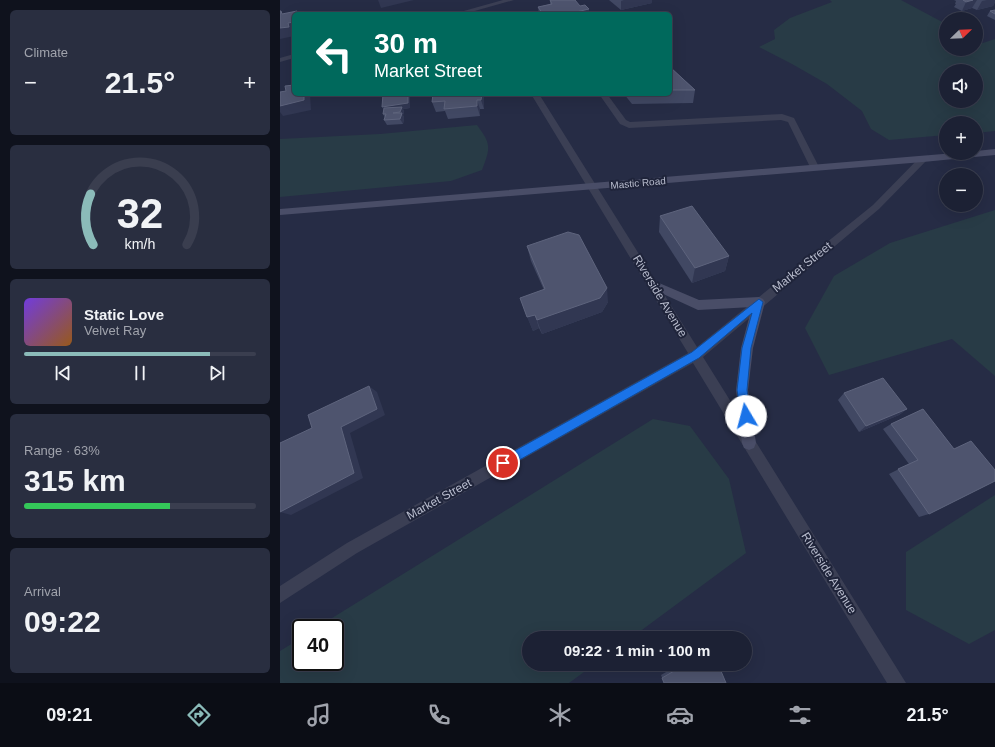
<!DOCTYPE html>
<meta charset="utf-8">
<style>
:root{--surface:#1c2134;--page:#292e40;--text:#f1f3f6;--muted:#a0a3ac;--line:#3a3e4f;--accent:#8bbbb9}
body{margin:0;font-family:Arial,sans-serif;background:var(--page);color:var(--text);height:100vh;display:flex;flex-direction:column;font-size:15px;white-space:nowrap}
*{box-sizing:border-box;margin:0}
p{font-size:13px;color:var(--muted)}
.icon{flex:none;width:22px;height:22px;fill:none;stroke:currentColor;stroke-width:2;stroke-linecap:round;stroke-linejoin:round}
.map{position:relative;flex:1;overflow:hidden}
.drawer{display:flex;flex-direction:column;gap:10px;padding:10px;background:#0f121d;width:280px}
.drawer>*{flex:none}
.hud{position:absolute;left:12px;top:12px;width:380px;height:84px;border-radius:6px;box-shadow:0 4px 16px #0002,0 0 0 1px var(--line);background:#00695c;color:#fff;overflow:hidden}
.needle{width:26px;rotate:67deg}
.fabs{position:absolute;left:659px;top:12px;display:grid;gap:8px}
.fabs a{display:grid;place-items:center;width:44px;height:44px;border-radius:50%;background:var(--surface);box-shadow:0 4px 16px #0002,0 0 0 1px var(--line);font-size:20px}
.speed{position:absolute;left:12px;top:619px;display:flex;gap:8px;font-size:20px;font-weight:700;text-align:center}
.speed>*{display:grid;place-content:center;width:52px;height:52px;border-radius:50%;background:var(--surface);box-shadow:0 4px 16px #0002,0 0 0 1px var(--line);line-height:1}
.speed .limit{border:2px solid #111;border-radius:6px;background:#fff;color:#111}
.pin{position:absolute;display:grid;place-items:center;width:34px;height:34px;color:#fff;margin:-17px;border:2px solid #fff;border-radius:50%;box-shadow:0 1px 4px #0007}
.me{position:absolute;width:44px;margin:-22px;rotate:352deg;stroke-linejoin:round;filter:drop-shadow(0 0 3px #0008)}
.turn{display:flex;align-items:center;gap:14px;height:84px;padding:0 16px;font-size:18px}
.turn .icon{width:52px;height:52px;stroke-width:2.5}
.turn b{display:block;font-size:28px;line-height:34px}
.big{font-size:30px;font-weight:800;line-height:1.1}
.drawer .card{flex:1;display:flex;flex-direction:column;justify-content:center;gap:6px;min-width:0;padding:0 14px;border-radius:6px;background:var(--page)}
.drawer .dial{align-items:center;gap:0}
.dial svg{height:104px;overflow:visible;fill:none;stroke:var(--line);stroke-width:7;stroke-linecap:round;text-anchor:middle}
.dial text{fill:var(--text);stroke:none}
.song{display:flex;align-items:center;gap:12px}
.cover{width:48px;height:48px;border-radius:6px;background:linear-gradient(135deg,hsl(260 70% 55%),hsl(30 70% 35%))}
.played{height:4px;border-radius:2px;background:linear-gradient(90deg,var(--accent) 80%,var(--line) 80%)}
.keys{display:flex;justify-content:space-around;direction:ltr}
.heat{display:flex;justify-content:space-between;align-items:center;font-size:22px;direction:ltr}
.charge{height:6px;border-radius:3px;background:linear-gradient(90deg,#34c759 63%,var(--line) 0)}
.trip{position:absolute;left:242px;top:631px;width:230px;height:40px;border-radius:20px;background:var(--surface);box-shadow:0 4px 16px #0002,0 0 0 1px var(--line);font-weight:800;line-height:40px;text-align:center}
.tabs{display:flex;height:64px;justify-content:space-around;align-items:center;background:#0b0d15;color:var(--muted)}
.tabs .icon{width:28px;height:28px}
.tabs .active{color:var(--accent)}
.tabs b{font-size:18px;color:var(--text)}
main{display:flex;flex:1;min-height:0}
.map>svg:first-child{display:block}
</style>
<main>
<section class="drawer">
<div class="card"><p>Climate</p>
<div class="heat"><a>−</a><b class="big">21.5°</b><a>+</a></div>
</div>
<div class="card dial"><svg viewBox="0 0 100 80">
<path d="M14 69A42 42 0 1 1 86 69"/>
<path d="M14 69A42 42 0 0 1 12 30" stroke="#8bbbb9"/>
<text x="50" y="56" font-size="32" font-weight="700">32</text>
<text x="50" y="72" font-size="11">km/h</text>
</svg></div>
<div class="card">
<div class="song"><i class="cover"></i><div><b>Static Love</b><p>Velvet Ray</p></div></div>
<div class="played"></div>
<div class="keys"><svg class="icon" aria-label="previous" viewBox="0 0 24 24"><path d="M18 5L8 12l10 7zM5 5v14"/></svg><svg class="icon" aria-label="pause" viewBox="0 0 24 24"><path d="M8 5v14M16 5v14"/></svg><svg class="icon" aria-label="next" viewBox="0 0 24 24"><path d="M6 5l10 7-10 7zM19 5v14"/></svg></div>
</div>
<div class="card"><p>Range · 63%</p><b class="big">315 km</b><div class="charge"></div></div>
<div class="card"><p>Arrival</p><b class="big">09:22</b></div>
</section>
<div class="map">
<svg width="715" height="683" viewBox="0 0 715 683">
<rect width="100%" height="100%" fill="#262c45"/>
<g fill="#283b46" fill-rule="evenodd">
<path d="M550,0h71l45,24v25h30v-9l7,3 12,-4v92l-19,2v-10h-30v12l-57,5 -18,-11 -9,-18 -35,-27 -35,-20 -33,-17 16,-8 -1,-9 16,-12 42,-16zM666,71h30v30h-30z"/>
<path d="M197,125c14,19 14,22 5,45l-31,11 -171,16v-58l100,-5z"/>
<polygon points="715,210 715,376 672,339 549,375 525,328 554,276 610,243"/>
<polygon points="373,419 410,426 449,479 466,553 351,638 249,638 249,664 315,664 289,683 0,683 0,651 21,638 21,662 55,662 55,628 36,628"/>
<polygon points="715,495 715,630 689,644 626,610 626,552"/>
</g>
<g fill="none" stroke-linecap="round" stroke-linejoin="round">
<polygon fill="#3b3f54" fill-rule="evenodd" points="319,94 327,94 346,120 350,122 502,114 514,118 539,167 534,170 531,169 508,122 501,120 349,128 340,124"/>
<g fill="#3b3f54" fill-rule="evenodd">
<polygon points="223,0 234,0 184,14 173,14"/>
<polygon points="14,54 14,58 0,62 0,58"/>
<polygon points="251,94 259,94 417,347 593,205 640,157 646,157 648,159 599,209 423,357 626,683 607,683 413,363 77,553 0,603 0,586 67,543 408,353"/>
</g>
<g fill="#494d67" fill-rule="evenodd">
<polygon points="715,149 715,155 643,162 0,215 0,209 675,153 696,153 696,151"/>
<polygon points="372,280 419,300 479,297 483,299 485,302 473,348 468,390 476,443 474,448 469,450 464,448 462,443 456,390 461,348 472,307 418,310 368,287 366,284 368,281"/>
</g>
</g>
<g fill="#414863">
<polygon points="270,0 300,6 309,9 309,14 259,14 258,7 270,4"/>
<polygon points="329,0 372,0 372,3 341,10"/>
<polygon points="674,0 715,0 715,2 713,6 697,10 692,8 682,11 674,7 676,4 675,4 676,1"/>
<polygon points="715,10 715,20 707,16 710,11"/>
<polygon points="390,67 415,90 413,103 352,104 344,94 390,94"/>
<polygon points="153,94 203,94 204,99 204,109 200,109 200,116 168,119 165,111 156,112 152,102"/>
<polygon points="130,96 130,108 123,109 124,112 123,115 124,118 123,124 107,125 104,120 105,118 103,114 104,110"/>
<polygon points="380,216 449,256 445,271 412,283 379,232"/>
<polygon points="247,246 328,302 322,312 262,334 259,328 253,331 240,298 264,290 251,261"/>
<polygon points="564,393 627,409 619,415 579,432 558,400"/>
<polygon points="643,409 649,514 639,517 609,474 629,464 603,429 611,424"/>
<polygon points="400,664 438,664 384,683 381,675"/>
</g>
<g fill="#313752">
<polygon points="98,0 134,0 101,8"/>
<polygon points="344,0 372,0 372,3 341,10 341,1"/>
<polygon points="693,0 697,0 692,8 682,11 686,2"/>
<polygon points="707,0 715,0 715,2 713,6 697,10 702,1"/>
<polygon points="309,9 309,14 292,14 292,13"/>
<polygon points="14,22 14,36 0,39 0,28 8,23"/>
<polygon points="24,94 30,94 31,110 3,116 0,112 0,106"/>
<polygon points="46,94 64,94 48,97"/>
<polygon points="128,94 129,94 130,96 130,108 123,109 124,112 123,115 124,118 123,124 120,119 122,115 120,112 105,112 102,107"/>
<polygon points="202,94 203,94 204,99 204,109 201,100"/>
<polygon points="197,100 200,109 200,116 197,106"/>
<polygon points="449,256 445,271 412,283 415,268"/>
<polygon points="327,288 328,302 322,312 262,334 257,320"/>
<polygon points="255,315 259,328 253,331 247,317"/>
<polygon points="89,386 97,392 105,415 70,433 83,478 11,515 0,512 61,427"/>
<polygon points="627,409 619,415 579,432 586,426"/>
</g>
<g fill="#4e546e" stroke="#5e647d">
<polygon points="270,0 295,0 300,6 305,5 309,9 292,13 292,14 263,14 258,7 272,4"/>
<polygon points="683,0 693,0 686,2"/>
<polygon points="715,10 715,14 710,11"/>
<polygon points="0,11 1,11 2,14 17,11 18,14 14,14 14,22 8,23 9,27 0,28"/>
<polygon points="390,67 415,90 390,90"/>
<polygon points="14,85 14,94 24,94 24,100 0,106 0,92 6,91 5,86"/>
<polygon points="103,94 128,94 128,103 102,107"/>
<polygon points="153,94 202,94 201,100 197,100 197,106 164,109 165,101 152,102"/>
<polygon points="122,107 120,112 113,113 122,113 120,119 104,120 106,114 103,114 104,108"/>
<polygon points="412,206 449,256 415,268 380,216"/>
<polygon points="288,232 299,235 327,288 320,298 257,320 255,315 247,317 240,298 265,289 247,246"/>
<polygon points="603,378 627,409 586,426 564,393"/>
<polygon points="89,386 97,409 61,427 74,473 0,512 0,443 32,428 28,415"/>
<polygon points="643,409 674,449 691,441 715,470 715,481 649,514 618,469 638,460 611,424"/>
<polygon points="406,664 438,664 446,683 384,683 382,678"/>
</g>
<polygon fill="#1a73e8" stroke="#114b97" points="479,299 483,302 471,348 467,390 471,416 469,420 466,421 462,420 461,416 457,390 462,348 472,313 419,358 227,467 223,468 220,467 218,463 220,459 412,352"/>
<g text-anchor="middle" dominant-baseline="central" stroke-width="4" stroke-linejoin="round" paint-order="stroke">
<g font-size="10" fill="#b8bccd" stroke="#1f243a">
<text transform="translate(358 183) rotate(-5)">Mastic Road</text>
</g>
<g font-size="12" fill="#b8bccd" stroke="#1f243a">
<text transform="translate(522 267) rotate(-39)">Market Street</text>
<text transform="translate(380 296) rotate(59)">Riverside Avenue</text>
<text transform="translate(159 499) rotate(-29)">Market Street</text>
<text transform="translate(549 573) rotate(58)">Riverside Avenue</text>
</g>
</g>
</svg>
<div class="fabs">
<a><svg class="needle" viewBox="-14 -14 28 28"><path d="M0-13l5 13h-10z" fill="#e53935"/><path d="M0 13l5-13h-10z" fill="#a0a3ac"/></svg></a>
<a><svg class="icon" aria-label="sound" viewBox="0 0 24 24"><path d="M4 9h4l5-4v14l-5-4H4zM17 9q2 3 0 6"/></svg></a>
<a>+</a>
<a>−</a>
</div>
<div class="speed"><div class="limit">40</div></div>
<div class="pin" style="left:223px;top:463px;background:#d93025"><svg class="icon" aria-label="arrive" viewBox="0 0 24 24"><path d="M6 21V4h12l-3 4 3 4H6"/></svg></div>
<svg class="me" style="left:466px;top:416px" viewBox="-20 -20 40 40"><circle r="19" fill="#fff"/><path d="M0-13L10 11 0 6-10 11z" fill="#1a73e8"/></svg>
<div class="trip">09:22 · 1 min · 100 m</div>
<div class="hud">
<div class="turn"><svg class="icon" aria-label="left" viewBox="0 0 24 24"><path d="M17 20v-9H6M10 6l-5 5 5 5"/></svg><div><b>30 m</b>Market Street</div></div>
</div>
</div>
</main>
<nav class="tabs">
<b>09:21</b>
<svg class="icon active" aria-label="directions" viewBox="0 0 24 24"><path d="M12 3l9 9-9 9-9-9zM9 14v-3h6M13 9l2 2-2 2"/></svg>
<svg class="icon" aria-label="music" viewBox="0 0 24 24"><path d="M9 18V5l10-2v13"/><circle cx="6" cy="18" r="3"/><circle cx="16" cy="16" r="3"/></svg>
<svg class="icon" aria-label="phone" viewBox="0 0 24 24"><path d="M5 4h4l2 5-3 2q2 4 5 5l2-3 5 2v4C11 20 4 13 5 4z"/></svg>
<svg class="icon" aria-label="climate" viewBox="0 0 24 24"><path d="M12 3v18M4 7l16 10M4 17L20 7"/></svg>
<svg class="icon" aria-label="car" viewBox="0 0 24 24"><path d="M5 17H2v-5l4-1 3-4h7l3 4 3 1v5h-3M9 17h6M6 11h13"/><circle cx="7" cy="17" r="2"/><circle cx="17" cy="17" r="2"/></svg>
<svg class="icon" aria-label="filters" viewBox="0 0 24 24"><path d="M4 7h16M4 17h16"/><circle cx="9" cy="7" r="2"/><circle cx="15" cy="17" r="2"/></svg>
<b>21.5°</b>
</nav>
